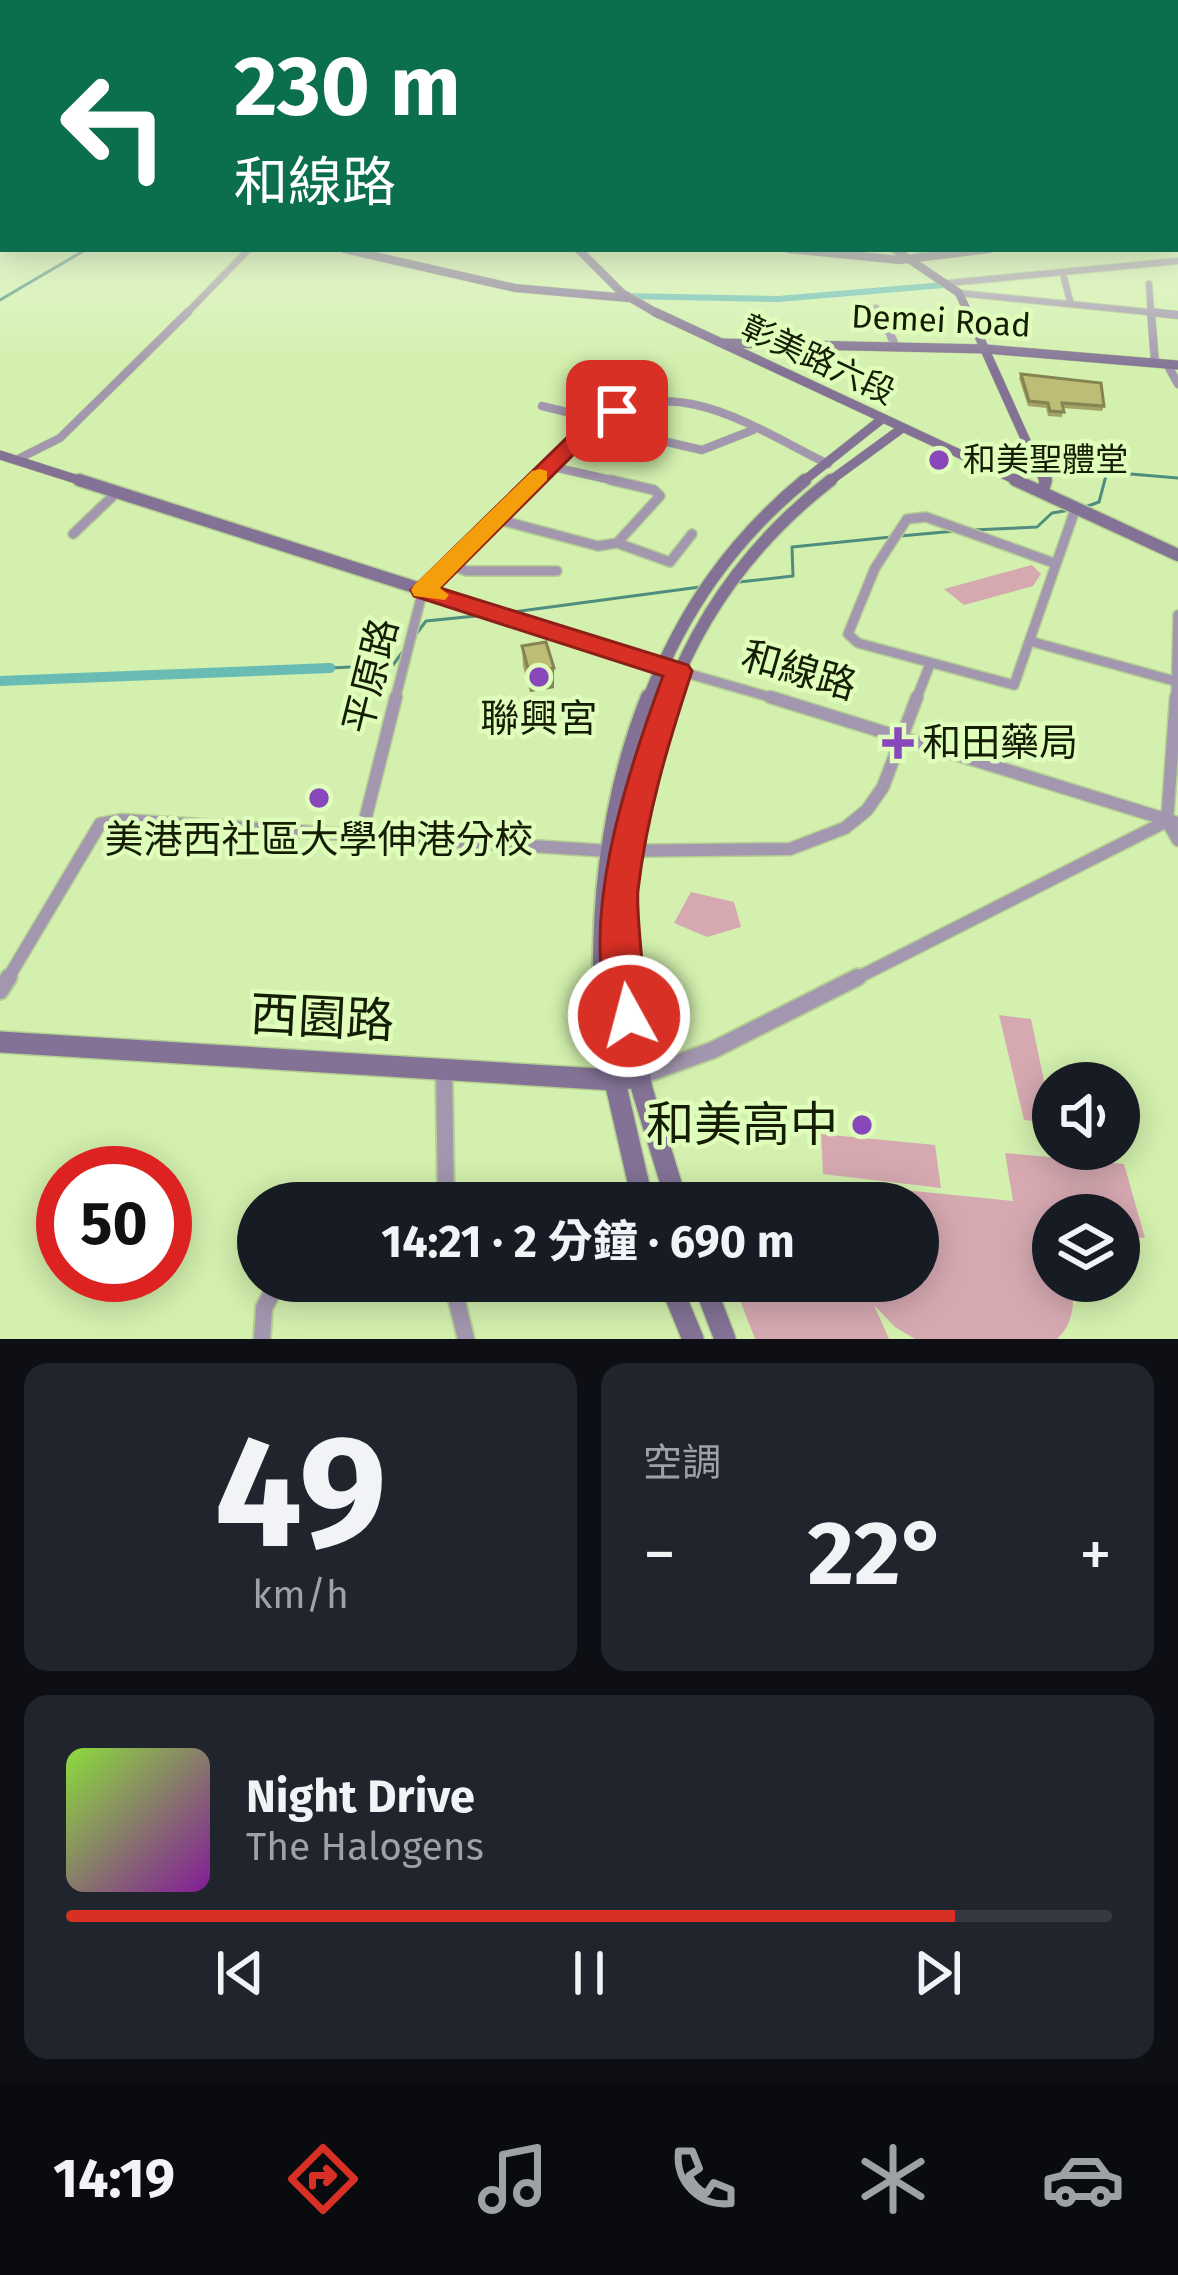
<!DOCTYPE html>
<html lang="zh-TW">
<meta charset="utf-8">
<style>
:root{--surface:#171b24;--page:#20242c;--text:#f1f3f6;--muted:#9ea1a6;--line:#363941;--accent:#d93025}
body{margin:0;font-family:"Fira Sans","Noto Sans TC",sans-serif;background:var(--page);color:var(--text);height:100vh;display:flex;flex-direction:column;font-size:45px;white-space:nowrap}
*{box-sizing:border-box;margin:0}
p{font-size:39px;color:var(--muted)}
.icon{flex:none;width:66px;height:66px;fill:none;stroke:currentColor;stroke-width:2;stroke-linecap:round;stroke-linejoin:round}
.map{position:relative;height:1339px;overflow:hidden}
.details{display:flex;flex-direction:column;gap:24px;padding:24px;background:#0d0f14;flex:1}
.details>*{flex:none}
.top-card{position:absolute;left:0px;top:0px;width:1179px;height:252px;box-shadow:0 6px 30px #0003;background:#0b6e4f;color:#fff;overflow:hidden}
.buttons{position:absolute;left:1032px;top:1062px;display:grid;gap:24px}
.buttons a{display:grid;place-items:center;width:108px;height:108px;border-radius:50%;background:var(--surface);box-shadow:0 6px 30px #0003;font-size:60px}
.speed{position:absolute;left:36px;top:1146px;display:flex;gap:24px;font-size:60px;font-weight:700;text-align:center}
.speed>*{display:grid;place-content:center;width:156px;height:156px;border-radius:50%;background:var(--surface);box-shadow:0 6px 30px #0003;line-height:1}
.speed .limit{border:18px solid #d22;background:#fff;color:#111}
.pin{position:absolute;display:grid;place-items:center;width:102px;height:102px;color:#fff;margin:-51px;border-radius:24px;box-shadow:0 6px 18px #0006}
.me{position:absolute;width:132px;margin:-66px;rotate:353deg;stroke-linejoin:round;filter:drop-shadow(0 0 9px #0008)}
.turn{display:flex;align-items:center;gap:42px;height:252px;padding:0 36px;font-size:54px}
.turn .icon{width:156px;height:156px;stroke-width:2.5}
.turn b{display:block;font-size:84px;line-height:102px}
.big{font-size:90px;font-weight:700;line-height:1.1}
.details .widget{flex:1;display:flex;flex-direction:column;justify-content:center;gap:18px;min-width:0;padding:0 42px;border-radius:24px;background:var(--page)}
.details .dial{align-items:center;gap:0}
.dial b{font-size:156px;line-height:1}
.song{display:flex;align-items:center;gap:36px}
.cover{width:144px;height:144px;border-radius:18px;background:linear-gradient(135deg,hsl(90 70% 55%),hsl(290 70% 35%))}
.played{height:12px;border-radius:6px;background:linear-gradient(90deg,var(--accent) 85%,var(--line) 85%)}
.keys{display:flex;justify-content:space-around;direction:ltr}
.heat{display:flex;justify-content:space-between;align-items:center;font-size:66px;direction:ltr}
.details .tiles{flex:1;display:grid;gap:24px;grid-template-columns:1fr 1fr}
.widget:last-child{grid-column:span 2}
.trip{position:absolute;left:237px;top:1182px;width:702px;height:120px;border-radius:60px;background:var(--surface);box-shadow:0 6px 30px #0003;font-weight:700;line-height:120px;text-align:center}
.dock{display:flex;height:192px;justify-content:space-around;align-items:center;background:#090b0e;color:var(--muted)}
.dock .icon{width:84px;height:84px}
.dock .current{color:var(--accent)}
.dock b{font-size:54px;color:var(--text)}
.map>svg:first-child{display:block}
</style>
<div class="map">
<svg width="1178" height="1339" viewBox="0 0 1178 1339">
<rect width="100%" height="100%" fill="#d3f0ae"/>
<g fill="#d6a9b1">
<polygon points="1032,565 1041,574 1033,586 964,605 944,589"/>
<polygon points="691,892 734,902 741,927 707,937 674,923"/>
<polygon points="999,1015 1031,1019 1053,1123 1024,1120"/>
<polygon points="821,1134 935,1145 941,1188 823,1174"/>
<path d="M1005,1153l119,11 21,74 -26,-2v-21h-66v14l-9,1 9,9v42h18c4,22 3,42 -14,58h-142l-20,-12 -21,-22 15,34h-134l-17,-44 40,-14h140v-78h-51l-2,-17 148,15z"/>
</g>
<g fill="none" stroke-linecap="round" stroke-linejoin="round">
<g stroke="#4f8d7f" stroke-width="3">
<polyline points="0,300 85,250"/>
<polyline points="1085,507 1099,502 1107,472 1178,478"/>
<polyline points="972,530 1037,527 1052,513 1070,510"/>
<polyline points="900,536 956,531"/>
<polyline points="739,582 793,576 792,547 891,537"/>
<polyline points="513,612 700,587"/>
<polyline points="417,633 426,621 486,615"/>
<polyline points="330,668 393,665 404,650"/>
</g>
<polyline stroke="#68bcb3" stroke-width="6" points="623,296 778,299 956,284"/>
<polyline stroke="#68bcb3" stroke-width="10" points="0,681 330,668"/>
<g fill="#68bcb3" fill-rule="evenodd">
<rect x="1176" y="207" width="2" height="6"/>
<polygon points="931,249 957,249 910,260 904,256"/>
</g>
<defs>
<g id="street-far4">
<polyline points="1064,278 1070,301"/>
<polyline points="949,283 1178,261"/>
<polyline points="1149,284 1151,315"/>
<polyline points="959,293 1178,315"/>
<polyline points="876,308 882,315"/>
<polyline points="185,315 249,249"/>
</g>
<g id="street-far3">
<polyline points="880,312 895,345"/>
<polyline points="1150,312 1178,315"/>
<polyline points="1151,312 1155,362"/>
<polyline points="1167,364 1178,384"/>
<polyline points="542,406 599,420"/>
<polyline points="592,425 702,450 753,430"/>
<polyline points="16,460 60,438 188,312"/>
<polyline points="549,466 624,483"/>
<path d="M532,483c20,-19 39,-44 61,-59 80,-56 161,4 235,40"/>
</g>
<g id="street-far2">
<polyline points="496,519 598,546 617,543 660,496 654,490 611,480"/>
<polyline points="73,534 114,495"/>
<polyline points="617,543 670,562 692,534"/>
<polyline points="1054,563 926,517 907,519 875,568 848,634 858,643 1014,685 1076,507"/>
<polyline points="449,565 467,571 557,571"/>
<polyline points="1033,642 1178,682"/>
<polyline points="679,671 780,700"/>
<polyline points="395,700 423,590 535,480"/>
<polyline points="916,700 930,664"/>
<polyline points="1176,700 1178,615"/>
</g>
<g id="street-far1">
<polyline points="770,697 1178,823"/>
<polyline points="1167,821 1176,697"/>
<polyline points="1167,821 1178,840"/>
<polyline points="361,836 396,697"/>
<polyline points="7,980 100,824 122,820 609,851 790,849 845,828 867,810 883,787 917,697"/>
<polyline points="853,980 1167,821"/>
</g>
<g id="street">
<polyline points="0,991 9,977"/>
<polyline points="444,1070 446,1203"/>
<polyline points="641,1076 713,1050 858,977"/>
<polyline points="452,1281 466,1339"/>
<polyline points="262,1339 264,1308 278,1281"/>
</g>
<g id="secondary-far4">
<polyline points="344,249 515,288 628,298"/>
<polyline points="578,249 622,293 660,315"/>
<polyline points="789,249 900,260 989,249"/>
<polyline points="894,249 959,293 969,315"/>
</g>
<g id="secondary-far3">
<polyline points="655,312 1022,483"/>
<polyline points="968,312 1045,483"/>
<polyline points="722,343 986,349 1178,365"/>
<polyline points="0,455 88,483"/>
<polyline points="801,483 882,419"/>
<polyline points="827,483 901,429"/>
</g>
<g id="secondary-far2">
<polyline points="79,480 668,668"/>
<polyline points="1015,480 1178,555"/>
<polyline points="1043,490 1046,480"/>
<path d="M648,700c35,-89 83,-159 157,-220"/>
<path d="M668,700c33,-89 87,-161 163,-220"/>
</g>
<g id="secondary-far1">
<path d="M601,980c-1,-97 12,-193 48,-283"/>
<path d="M622,980c-10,-96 13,-194 47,-283"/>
</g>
<g id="secondary">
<polyline points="601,977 611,1064 643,1203"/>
<polyline points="622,977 642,1089 677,1203"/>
<polyline points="0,1042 614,1080 639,1077"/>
<polyline points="669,1281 693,1339"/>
<polyline points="703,1281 725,1339"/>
</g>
</defs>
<use href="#street-far4" stroke="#b5ce93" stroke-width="8"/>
<use href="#street-far3" stroke="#b5ce93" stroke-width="9"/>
<use href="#street-far2" stroke="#b5ce93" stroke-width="12"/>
<use href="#street-far1" stroke="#b5ce93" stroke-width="15"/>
<use href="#street" stroke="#b5ce93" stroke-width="20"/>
<use href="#secondary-far4" stroke="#b5ce93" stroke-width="9"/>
<use href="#secondary-far3" stroke="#b5ce93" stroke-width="10"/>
<use href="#secondary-far2" stroke="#b5ce93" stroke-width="15"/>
<use href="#secondary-far1" stroke="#b5ce93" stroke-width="20"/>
<use href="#secondary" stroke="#b5ce93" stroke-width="24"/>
<use href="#street-far4" stroke="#a397af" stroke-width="6"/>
<use href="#street-far3" stroke="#a397af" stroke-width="8"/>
<use href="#street-far2" stroke="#a397af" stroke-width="9"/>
<use href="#street-far1" stroke="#a397af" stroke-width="12"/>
<use href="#street" stroke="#a397af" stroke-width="16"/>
<use href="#secondary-far4" stroke="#837295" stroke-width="8"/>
<use href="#secondary-far3" stroke="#837295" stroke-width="9"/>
<use href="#secondary-far2" stroke="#837295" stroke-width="12"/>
<use href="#secondary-far1" stroke="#837295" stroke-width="16"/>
<use href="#secondary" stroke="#837295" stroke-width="21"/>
</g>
<g fill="#a3a365">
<polygon points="1021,374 1104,406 1102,411 1063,408 1062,417 1048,416 1046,408 1028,406 1019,378"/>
<polygon points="522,646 554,688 530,692 523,666"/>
</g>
<polygon fill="#858453" points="554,668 554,688 530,692 529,672"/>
<g fill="#bebd76" stroke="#858453" stroke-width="3">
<polygon points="1021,374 1101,383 1104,406 1062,403 1064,412 1050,411 1048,403 1029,401"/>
<polygon points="546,642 554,668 529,672 522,646"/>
</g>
<linearGradient id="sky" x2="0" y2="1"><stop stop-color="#75b7d3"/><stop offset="0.49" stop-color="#ebf8db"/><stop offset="1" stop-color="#ebf8db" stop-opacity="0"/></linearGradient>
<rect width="1178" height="371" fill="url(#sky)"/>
<path fill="#d93025" stroke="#8d1f18" stroke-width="3" d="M617,405l7,2v8l-23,12 -161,161 248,77 4,6c-24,73 -45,142 -54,219 -3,32 13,119 4,139l-13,5 -13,-5c-44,-96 13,-261 47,-353l-249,-80 -3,-6 176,-172z"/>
<polygon fill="#f59e0b" points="540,469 547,471 547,480 440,588 449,595 445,600 414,596 411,590 414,585 532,471"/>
<g fill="#8847bb" stroke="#e0febb" stroke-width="4.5">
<circle cx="939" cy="460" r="12"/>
<circle cx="539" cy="677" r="12"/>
<path d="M892 725h12v12h12v12h-12v12h-12v-12h-12v-12h12z"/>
<circle cx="319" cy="798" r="12"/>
<circle cx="862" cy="1125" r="12"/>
</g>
<g text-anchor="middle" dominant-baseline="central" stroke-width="9" stroke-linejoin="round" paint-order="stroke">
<g font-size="33" fill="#151e05" stroke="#e0febb">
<text transform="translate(941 321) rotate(3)">Demei Road</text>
<text transform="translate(818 360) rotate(25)">彰美路六段</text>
</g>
<g font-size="33" fill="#151e05" stroke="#e0febb" text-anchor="start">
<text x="963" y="460">和美聖體堂</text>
</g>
<g font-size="39" fill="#151e05" stroke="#e0febb">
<text transform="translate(799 671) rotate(16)">和線路</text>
<text transform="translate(371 676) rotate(-76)">平原路</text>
</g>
<g font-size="39" fill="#151e05" stroke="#e0febb">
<text x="539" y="719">聯興宮</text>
<text x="922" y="743" text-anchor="start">和田藥局</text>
<text x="319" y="840">美港西社區大學伸港分校</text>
</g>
<g font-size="48" fill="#151e05" stroke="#e0febb">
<text transform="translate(322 1018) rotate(3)">西園路</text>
</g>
<g font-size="48" fill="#151e05" stroke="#e0febb" text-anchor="end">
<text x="838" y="1125">和美高中</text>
</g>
</g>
</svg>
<div class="buttons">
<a><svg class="icon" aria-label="sound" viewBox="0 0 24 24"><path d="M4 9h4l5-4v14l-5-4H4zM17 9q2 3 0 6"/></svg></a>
<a><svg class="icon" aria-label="layers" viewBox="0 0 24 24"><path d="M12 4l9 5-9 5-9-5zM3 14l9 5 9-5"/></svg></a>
</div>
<div class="speed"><div class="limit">50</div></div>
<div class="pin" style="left:617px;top:411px;background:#d93025"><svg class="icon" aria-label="arrive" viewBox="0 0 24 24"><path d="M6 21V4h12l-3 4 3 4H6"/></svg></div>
<svg class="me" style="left:629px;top:1016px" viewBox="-20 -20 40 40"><circle r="17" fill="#d93025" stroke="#fff" stroke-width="3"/><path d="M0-11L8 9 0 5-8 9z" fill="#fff"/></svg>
<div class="trip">14:21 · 2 分鐘 · 690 m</div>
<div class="top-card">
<div class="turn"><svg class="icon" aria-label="left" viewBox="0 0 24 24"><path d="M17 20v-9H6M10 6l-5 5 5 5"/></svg><div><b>230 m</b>和線路</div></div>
</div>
</div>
<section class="details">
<div class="tiles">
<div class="widget dial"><b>49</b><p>km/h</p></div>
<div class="widget"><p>空調</p>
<div class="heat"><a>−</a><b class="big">22°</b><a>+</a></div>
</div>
<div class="widget">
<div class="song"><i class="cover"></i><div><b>Night Drive</b><p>The Halogens</p></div></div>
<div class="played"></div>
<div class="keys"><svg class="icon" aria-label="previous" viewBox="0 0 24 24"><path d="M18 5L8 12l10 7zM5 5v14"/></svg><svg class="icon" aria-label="pause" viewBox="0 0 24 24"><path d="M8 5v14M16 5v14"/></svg><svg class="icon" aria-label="next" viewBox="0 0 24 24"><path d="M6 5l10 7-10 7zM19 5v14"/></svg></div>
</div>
</div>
</section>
<nav class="dock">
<b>14:19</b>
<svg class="icon current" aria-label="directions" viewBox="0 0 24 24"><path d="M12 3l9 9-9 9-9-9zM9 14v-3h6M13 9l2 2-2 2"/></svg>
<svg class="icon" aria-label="music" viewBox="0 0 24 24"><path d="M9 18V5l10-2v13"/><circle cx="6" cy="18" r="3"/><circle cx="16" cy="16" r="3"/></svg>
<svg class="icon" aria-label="phone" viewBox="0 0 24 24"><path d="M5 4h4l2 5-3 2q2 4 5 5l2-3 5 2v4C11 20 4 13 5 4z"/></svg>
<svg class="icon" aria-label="climate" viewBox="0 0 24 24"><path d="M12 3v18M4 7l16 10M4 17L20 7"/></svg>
<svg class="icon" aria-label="car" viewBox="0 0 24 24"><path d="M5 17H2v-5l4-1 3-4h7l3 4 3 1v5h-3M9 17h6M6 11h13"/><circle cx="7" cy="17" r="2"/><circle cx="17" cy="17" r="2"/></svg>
</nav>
